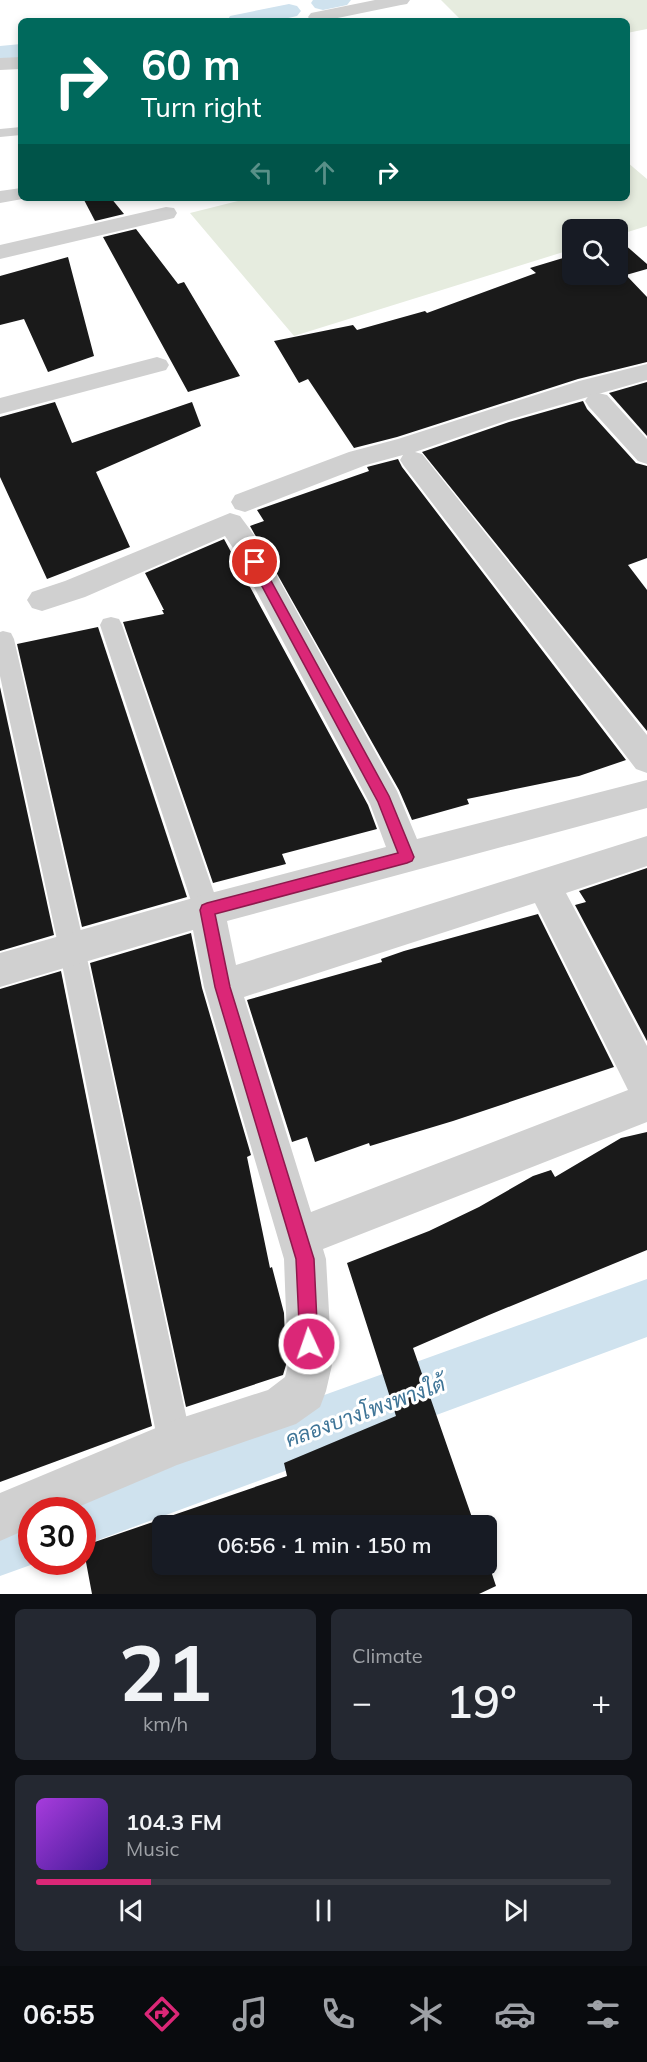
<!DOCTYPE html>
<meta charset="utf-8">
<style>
:root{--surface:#171b24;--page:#242831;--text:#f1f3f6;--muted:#9ea1a6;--line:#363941;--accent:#db2777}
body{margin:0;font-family:Mulish,Sarabun,sans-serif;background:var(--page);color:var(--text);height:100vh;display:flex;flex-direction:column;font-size:22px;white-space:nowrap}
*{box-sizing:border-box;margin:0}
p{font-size:20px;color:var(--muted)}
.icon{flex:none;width:33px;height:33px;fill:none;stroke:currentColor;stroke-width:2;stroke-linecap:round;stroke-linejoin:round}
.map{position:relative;height:1594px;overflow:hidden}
.side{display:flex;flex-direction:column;gap:15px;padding:15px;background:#0d0f14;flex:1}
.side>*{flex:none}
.guide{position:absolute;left:18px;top:18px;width:612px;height:183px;border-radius:9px;box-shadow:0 3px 9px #0003;background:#00695c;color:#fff;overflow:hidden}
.fabs{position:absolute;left:562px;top:219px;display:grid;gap:12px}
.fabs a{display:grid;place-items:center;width:66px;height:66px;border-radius:9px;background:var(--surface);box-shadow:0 3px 9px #0003;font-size:30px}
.speed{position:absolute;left:18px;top:1497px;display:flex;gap:12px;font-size:30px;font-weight:700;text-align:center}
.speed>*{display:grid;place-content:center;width:78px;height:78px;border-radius:50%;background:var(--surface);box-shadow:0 3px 9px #0003;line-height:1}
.speed .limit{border:9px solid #d22;background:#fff;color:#111}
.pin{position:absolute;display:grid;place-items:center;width:51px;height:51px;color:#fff;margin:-26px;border:3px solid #fff;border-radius:50%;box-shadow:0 2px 6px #0007}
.me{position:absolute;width:66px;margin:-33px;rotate:357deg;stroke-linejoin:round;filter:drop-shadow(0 0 4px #0008)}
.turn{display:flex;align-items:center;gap:21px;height:126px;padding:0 24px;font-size:27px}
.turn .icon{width:78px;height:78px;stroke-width:2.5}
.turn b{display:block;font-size:42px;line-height:51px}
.lanes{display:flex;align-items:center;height:57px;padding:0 24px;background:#0003;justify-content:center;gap:30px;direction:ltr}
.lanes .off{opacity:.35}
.big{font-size:45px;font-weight:600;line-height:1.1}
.side .card{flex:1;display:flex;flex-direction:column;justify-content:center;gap:9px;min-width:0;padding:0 21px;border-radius:9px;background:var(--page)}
.side .dial{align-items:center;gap:0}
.dial b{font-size:78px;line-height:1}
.song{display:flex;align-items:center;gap:18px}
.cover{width:72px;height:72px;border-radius:9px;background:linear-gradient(135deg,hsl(280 70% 55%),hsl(260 70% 35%))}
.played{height:6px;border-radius:3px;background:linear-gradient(90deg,var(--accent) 20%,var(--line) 20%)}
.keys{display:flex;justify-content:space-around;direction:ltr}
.heat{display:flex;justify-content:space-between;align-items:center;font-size:33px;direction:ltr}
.side .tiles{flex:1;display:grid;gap:15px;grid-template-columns:1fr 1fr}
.card:last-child{grid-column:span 2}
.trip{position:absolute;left:152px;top:1515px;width:345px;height:60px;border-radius:9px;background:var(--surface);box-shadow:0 3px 9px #0003;font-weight:600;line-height:60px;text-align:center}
.menu{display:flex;height:96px;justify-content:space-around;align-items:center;background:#090b0e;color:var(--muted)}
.menu .icon{width:42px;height:42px}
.menu .selected{color:var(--accent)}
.menu b{font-size:27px;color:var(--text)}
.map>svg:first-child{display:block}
</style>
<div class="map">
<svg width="647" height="1594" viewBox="0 0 647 1594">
<rect width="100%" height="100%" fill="#fff"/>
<g fill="#e6ecdf">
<polygon points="441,0 647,0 647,29 627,33 627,21 462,21"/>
<polygon points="627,162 647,179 647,226 618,235 618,230 573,230 573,249 294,336 190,213 250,198 627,198"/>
</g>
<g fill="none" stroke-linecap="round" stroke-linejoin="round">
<g fill="#cfe2ee" fill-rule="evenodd">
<polygon points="313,0 351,0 347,5 323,10 315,8 311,3"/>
<polygon points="289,4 297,6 301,11 297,16 275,21 227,21 230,16"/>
<polygon points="21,44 21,58 0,60 0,46"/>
<polygon points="647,1279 647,1337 82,1546 82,1510 32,1510 32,1562 39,1562 0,1576 0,1510 32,1500 52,1508 59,1491 82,1482"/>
</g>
</g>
<g fill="#1a1a1a">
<polygon points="83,198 111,198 124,214 95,221"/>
<polygon points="136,229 178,284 184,282 240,376 188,392 103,237"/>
<polygon points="623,243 647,264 647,269 626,275 647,297 647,362 578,379 397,437 354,448 308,379 299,383 274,341 353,325 357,330 425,311 427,313 536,273 530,268 573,255 573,274 618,274 618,244"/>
<polygon points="68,257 94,356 48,372 24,319 0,325 0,276"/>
<polygon points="647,382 647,436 609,393"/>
<polygon points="583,401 587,409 636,463 647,466 647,558 628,565 647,590 647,731 422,452 509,422"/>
<polygon points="55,402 72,443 192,402 201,426 96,472 130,547 47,579 0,477 0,417"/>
<polygon points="398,459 402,467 626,760 579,776 467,799 469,804 412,820 399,790 250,526 264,521 257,510 369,471 367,467"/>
<polygon points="224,539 368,805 377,829 282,854 286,864 213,883 123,622 164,614 162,610 164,610 145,573"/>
<polygon points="98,627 187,897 82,927 17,644"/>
<polygon points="0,687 54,935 0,951"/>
<polygon points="647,868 647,1041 575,905 586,902 579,891"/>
<polygon points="538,914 614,1067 453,1121 370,1146 369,1143 315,1162 307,1137 292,1142 247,1000 382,962 381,959 404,951"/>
<polygon points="191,933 202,988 251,1155 247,1157 270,1268 272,1267 284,1313 286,1365 283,1375 186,1407 90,963"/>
<polygon points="61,971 152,1426 0,1482 0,989"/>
<polygon points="647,1132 647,1250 489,1315 413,1348 475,1526 162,1526 162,1564 486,1564 486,1556 496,1586 479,1594 92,1594 83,1546 287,1476 284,1463 396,1416 347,1263 429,1231 479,1207 533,1176 551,1170 555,1177 621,1138"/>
</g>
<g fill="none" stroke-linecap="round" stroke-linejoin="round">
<g fill="#d0d0d0" fill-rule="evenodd">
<polygon points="21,127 21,135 0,137 0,129"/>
<polygon points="111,617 119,619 122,625 220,910 216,918 207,922 198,918 194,910 100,625 103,619"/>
<polygon points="3,631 11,633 14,639 85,949 192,1443 187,1455 175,1460 163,1455 158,1443 59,949 0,676 0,632"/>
</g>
<g fill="#d0d0d0" fill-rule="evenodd">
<polygon points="375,0 410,0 407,4 401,5 323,21 311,21 308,17 311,13"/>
<polygon points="21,57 21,69 0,70 0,58"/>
<polygon points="21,188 21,198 28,198 0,203 0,191"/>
<polygon points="166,207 174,208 177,213 174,218 0,259 0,245"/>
<polygon points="157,357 166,360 169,365 166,370 0,414 0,398"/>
<polygon points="647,364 647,380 508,420 415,452 422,454 647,735 647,773 636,769 404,466 400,460 403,455 366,465 245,512 235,509 231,502 235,495 349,452 398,439 579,381"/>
<polygon points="598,393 607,395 647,439 647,464 638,461 589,407 585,401 589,395"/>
<path d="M230,513l10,3 14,19 143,256 20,48 230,-59v28l-420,113 9,44 411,-129v30l-81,27 81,153v76l-324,127 3,10 6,106 -6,26 -6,16 -24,17 -119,41 -106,45h-39v17l-32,14v-48l175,-73 93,-30 17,-13 3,-12 -4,-106 -80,-272 -11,-57 -193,57v-34l207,-59 179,-47 -16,-43 -137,-256 -8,-12 -140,61 -43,14 -10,-3 -5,-8 5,-8 33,-11zM535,903l93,187 -317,122 -67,-215z"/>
</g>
</g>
<polygon fill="#db2777" stroke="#8e194d" stroke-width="1.5" points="255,558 259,559 389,796 414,857 412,861 407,863 215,914 230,987 314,1259 318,1344 316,1350 309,1353 303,1350 300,1344 296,1259 215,987 200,910 202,905 207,903 398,853 378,802 249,562"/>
<g text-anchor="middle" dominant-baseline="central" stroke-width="6" stroke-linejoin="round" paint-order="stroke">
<g font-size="21" font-style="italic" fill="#3f7597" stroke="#fff">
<text transform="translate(365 1411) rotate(-20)">คลองบางโพงพางใต้</text>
</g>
</g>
</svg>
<div class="fabs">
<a><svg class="icon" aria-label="search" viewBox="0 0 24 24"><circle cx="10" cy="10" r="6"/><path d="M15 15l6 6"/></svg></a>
</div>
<div class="speed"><div class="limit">30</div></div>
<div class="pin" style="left:255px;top:562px;background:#d93025"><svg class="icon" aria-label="arrive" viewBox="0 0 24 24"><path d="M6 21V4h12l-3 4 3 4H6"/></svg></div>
<svg class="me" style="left:309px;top:1344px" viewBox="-20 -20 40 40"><circle r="17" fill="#db2777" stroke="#fff" stroke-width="3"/><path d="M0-11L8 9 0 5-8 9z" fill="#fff"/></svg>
<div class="trip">06:56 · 1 min · 150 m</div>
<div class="guide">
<div class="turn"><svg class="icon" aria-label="right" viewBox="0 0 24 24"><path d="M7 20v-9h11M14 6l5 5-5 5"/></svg><div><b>60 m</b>Turn right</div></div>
<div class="lanes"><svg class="icon off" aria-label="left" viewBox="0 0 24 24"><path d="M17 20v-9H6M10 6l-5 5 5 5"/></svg><svg class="icon off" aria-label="ahead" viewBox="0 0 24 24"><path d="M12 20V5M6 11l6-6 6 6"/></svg><svg class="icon" aria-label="right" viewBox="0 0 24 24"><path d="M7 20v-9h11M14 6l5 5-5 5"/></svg></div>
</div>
</div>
<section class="side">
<div class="tiles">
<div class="card dial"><b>21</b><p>km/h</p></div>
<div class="card"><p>Climate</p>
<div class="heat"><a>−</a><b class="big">19°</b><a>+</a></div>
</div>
<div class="card">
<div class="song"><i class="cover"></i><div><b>104.3 FM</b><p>Music</p></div></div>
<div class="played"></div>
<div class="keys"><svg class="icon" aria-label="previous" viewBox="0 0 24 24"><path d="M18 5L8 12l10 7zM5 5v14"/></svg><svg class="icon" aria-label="pause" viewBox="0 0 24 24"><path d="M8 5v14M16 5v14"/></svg><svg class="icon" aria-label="next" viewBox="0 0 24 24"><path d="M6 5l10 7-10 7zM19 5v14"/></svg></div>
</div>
</div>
</section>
<nav class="menu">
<b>06:55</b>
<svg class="icon selected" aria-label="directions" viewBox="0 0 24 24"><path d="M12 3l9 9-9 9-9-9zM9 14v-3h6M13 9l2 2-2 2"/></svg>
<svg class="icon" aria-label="music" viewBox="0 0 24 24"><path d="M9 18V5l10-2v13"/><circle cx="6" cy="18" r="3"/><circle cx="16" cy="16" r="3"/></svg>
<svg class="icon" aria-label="phone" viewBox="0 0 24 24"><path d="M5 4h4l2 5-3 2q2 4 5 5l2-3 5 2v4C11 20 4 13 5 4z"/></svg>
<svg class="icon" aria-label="climate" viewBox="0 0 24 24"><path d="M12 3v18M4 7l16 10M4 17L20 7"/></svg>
<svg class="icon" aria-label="car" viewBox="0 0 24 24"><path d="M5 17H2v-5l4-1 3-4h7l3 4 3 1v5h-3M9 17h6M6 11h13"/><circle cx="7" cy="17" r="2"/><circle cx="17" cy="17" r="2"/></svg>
<svg class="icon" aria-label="filters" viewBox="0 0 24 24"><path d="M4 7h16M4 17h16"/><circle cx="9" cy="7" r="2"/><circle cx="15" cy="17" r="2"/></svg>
</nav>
